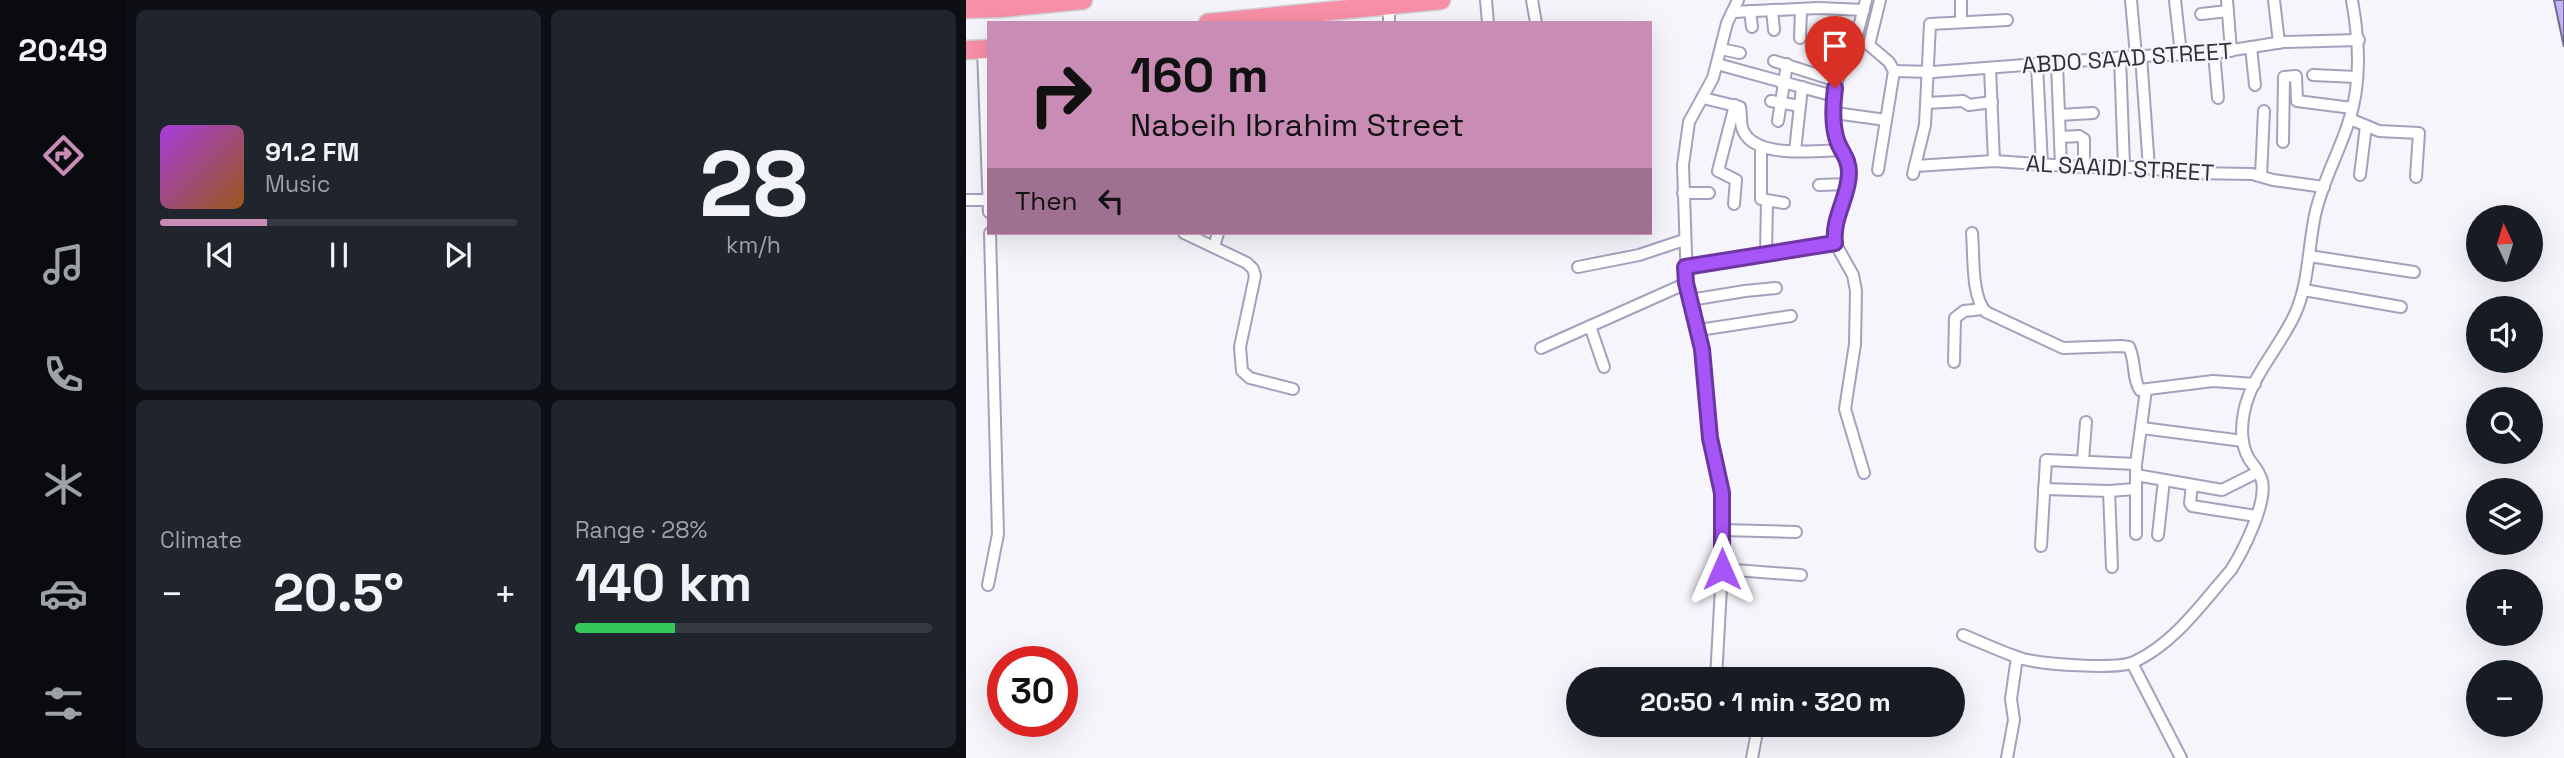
<!DOCTYPE html>
<meta charset="utf-8">
<style>
:root{--surface:#171b24;--page:#20242c;--text:#f1f3f6;--muted:#9ea1a6;--line:#363941;--accent:#c88cb5}
body{margin:0;font-family:"Space Grotesk",sans-serif;background:var(--page);color:var(--text);height:100vh;display:flex;flex-direction:column;font-size:26px;white-space:nowrap}
*{box-sizing:border-box;margin:0}
p{font-size:23px;color:var(--muted)}
.icon{flex:none;width:38px;height:38px;fill:none;stroke:currentColor;stroke-width:2;stroke-linecap:round;stroke-linejoin:round}
.map{position:relative;flex:1;overflow:hidden}
.side{display:flex;flex-direction:column;gap:10px;padding:10px;background:#0d0f14;width:840px}
.side>*{flex:none}
.guide{position:absolute;left:21px;top:21px;width:665px;height:214px;border-radius:0px;box-shadow:0 7px 28px #0002;background:#c88cb5;color:#111;overflow:hidden}
.needle{width:46px;rotate:356deg}
.buttons{position:absolute;left:1500px;top:205px;display:grid;gap:14px}
.buttons a{display:grid;place-items:center;width:77px;height:77px;border-radius:50%;background:var(--surface);box-shadow:0 7px 28px #0002;font-size:35px}
.speed{position:absolute;left:21px;top:646px;display:flex;gap:14px;font-size:35px;font-weight:700;text-align:center}
.speed>*{display:grid;place-content:center;width:91px;height:91px;border-radius:50%;background:var(--surface);box-shadow:0 7px 28px #0002;line-height:1}
.speed .limit{border:10px solid #d22;background:#fff;color:#111}
.pin{position:absolute;display:grid;place-items:center;width:60px;height:60px;color:#fff;margin:-72px -30px;border-radius:50% 50% 50% 0;rotate:-45deg;box-shadow:0 0 7px #0007}
.pin .icon{rotate:45deg}
.me{position:absolute;width:77px;margin:-38px;rotate:0deg;stroke-linejoin:round;filter:drop-shadow(0 0 5px #0008)}
.turn{display:flex;align-items:center;gap:24px;height:147px;padding:0 28px;font-size:32px}
.turn .icon{width:91px;height:91px;stroke-width:2.5}
.turn b{display:block;font-size:49px;line-height:60px}
.then{display:flex;align-items:center;height:66px;padding:0 28px;background:#0003;gap:14px;font-size:26px}
.big{font-size:52px;font-weight:700;line-height:1.1}
.side .tile{flex:1;display:flex;flex-direction:column;justify-content:center;gap:10px;min-width:0;padding:0 24px;border-radius:10px;background:var(--page)}
.side .dial{align-items:center;gap:0}
.dial b{font-size:91px;line-height:1}
.song{display:flex;align-items:center;gap:21px}
.cover{width:84px;height:84px;border-radius:10px;background:linear-gradient(135deg,hsl(280 70% 55%),hsl(30 70% 35%))}
.played{height:7px;border-radius:4px;background:linear-gradient(90deg,var(--accent) 30%,var(--line) 30%)}
.keys{display:flex;justify-content:space-around;direction:ltr}
.heat{display:flex;justify-content:space-between;align-items:center;font-size:38px;direction:ltr}
.charge{height:10px;border-radius:5px;background:linear-gradient(90deg,#34c759 28%,var(--line) 0)}
.side .tiles{flex:1;display:grid;gap:10px;grid-template-columns:repeat(2,1fr)}
.trip{position:absolute;left:600px;top:667px;width:399px;height:70px;border-radius:35px;background:var(--surface);box-shadow:0 7px 28px #0002;font-weight:700;line-height:70px;text-align:center}
main{display:flex;flex:1;min-height:0}
.tabs{display:flex;flex-direction:column;width:126px;justify-content:space-around;align-items:center;background:#090b0e;color:var(--muted)}
.tabs .icon{width:49px;height:49px}
.tabs .active{color:var(--accent)}
.tabs b{font-size:32px;color:var(--text)}
.map>svg:first-child{display:block}
</style>
<main>
<nav class="tabs">
<b>20:49</b>
<svg class="icon active" aria-label="directions" viewBox="0 0 24 24"><path d="M12 3l9 9-9 9-9-9zM9 14v-3h6M13 9l2 2-2 2"/></svg>
<svg class="icon" aria-label="music" viewBox="0 0 24 24"><path d="M9 18V5l10-2v13"/><circle cx="6" cy="18" r="3"/><circle cx="16" cy="16" r="3"/></svg>
<svg class="icon" aria-label="phone" viewBox="0 0 24 24"><path d="M5 4h4l2 5-3 2q2 4 5 5l2-3 5 2v4C11 20 4 13 5 4z"/></svg>
<svg class="icon" aria-label="climate" viewBox="0 0 24 24"><path d="M12 3v18M4 7l16 10M4 17L20 7"/></svg>
<svg class="icon" aria-label="car" viewBox="0 0 24 24"><path d="M5 17H2v-5l4-1 3-4h7l3 4 3 1v5h-3M9 17h6M6 11h13"/><circle cx="7" cy="17" r="2"/><circle cx="17" cy="17" r="2"/></svg>
<svg class="icon" aria-label="filters" viewBox="0 0 24 24"><path d="M4 7h16M4 17h16"/><circle cx="9" cy="7" r="2"/><circle cx="15" cy="17" r="2"/></svg>
</nav>
<section class="side">
<div class="tiles">
<div class="tile">
<div class="song"><i class="cover"></i><div><b>91.2 FM</b><p>Music</p></div></div>
<div class="played"></div>
<div class="keys"><svg class="icon" aria-label="previous" viewBox="0 0 24 24"><path d="M18 5L8 12l10 7zM5 5v14"/></svg><svg class="icon" aria-label="pause" viewBox="0 0 24 24"><path d="M8 5v14M16 5v14"/></svg><svg class="icon" aria-label="next" viewBox="0 0 24 24"><path d="M6 5l10 7-10 7zM19 5v14"/></svg></div>
</div>
<div class="tile dial"><b>28</b><p>km/h</p></div>
<div class="tile"><p>Climate</p>
<div class="heat"><a>−</a><b class="big">20.5°</b><a>+</a></div>
</div>
<div class="tile"><p>Range · 28%</p><b class="big">140 km</b><div class="charge"></div></div>
</div>
</section>
<div class="map">
<svg width="1598" height="758" viewBox="0 0 1598 758">
<rect width="100%" height="100%" fill="#f6f5fb"/>
<polygon fill="#c0b1f9" stroke="#736d89" stroke-width="2" points="1588,0 1598,0 1598,47"/>
<g fill="none" stroke-linecap="round" stroke-linejoin="round">
<defs>
<g id="minor">
<polyline points="520,0 522,23"/>
<polyline points="566,0 570,23"/>
<polyline points="1165,0 1170,56"/>
<polyline points="1209,0 1215,54"/>
<polyline points="1261,0 1265,51"/>
<polyline points="1308,0 1313,43"/>
<polyline points="806,10 808,30"/>
<polyline points="784,11 786,27"/>
<polyline points="768,12 852,8 898,10"/>
<polyline points="1235,14 1262,11"/>
<polyline points="995,21 995,0"/>
<polyline points="423,23 423,5"/>
<polyline points="834,38 835,9"/>
<polyline points="857,46 883,53"/>
<polyline points="1285,47 1289,85"/>
<polyline points="17,49 23,212"/>
<polyline points="755,49 774,53"/>
<polyline points="1248,53 1252,98"/>
<polyline points="1175,56 1183,168"/>
<polyline points="1154,57 1158,166"/>
<polyline points="808,61 871,81"/>
<polyline points="1091,63 1095,166"/>
<polyline points="751,64 868,96"/>
<polyline points="1071,64 1076,165"/>
<polyline points="1024,68 1028,161"/>
<polyline points="928,71 967,72 1175,56 1248,53 1317,42 1393,40"/>
<polyline points="1347,75 1390,77"/>
<path d="M737,98l37,9c2,9 -1,19 5,27 15,24 72,17 97,16"/>
<polyline points="805,101 834,106"/>
<polyline points="961,103 997,101 1003,105 1026,102"/>
<polyline points="869,113 920,120"/>
<polyline points="1093,115 1127,113"/>
<polyline points="1384,119 1413,131 1453,133 1450,177"/>
<polyline points="812,121 821,64"/>
<polyline points="1095,137 1113,136 1118,139 1118,167"/>
<polyline points="1317,142 1318,77 1330,76 1331,101 1386,108"/>
<polyline points="795,147 795,199 818,203"/>
<polyline points="829,151 836,87"/>
<polyline points="949,166 1028,161 1118,167 1171,167 1225,173 1286,174 1307,180 1358,187"/>
<polyline points="912,170 928,71 923,62 903,45 914,0"/>
<polyline points="947,174 959,125 964,24 1041,20"/>
<polyline points="1394,175 1400,126"/>
<polyline points="1295,176 1298,111"/>
<polyline points="853,185 882,184"/>
<polyline points="717,193 743,193"/>
<polyline points="0,200 23,200"/>
<polyline points="768,204 770,180 752,171 769,105"/>
<polyline points="218,233 281,263 287,269 289,276 274,347 276,371 284,378 327,389"/>
<path d="M1006,233c2,21 -1,64 14,79l77,36 58,-2 8,1c7,14 3,31 11,43l73,-9 42,3"/>
<polyline points="248,247 252,233"/>
<polyline points="800,253 801,201"/>
<polyline points="1343,256 1448,272"/>
<polyline points="612,267 673,255 718,240"/>
<polyline points="719,267 869,243"/>
<polyline points="1338,290 1435,307"/>
<polyline points="724,300 779,291 810,288"/>
<polyline points="624,326 638,367"/>
<polyline points="733,330 825,316"/>
<polyline points="575,348 721,283"/>
<polyline points="988,362 989,318 998,311 1017,309"/>
<polyline points="1176,428 1277,441"/>
<polyline points="1117,460 1120,422"/>
<polyline points="898,473 879,409 889,344 890,291 887,275 869,243 868,235 873,208 882,184 883,169 883,161 870,139 868,104 871,81 891,35 900,0"/>
<polyline points="1170,475 1256,490 1292,472"/>
<polyline points="1226,485 1224,503 1226,506 1290,516"/>
<polyline points="1078,489 1143,491 1169,489"/>
<polyline points="1143,491 1146,567"/>
<polyline points="756,530 830,532"/>
<polyline points="1170,534 1170,464 1180,390"/>
<polyline points="1192,535 1198,480"/>
<polyline points="1075,546 1080,460 1170,464"/>
<polyline points="756,569 835,575"/>
<polyline points="22,585 32,534 24,233"/>
<path d="M997,635c20,8 40,18 60,24 21,5 93,11 111,3 41,-19 69,-60 97,-92 12,-19 36,-66 31,-89 -2,-9 -8,-15 -13,-22 -8,-14 -8,-32 -5,-47 7,-36 36,-65 51,-98 14,-31 13,-66 20,-99 7,-33 24,-62 34,-94 13,-40 10,-81 3,-121"/>
<polyline points="1166,663 1215,758"/>
<polyline points="750,679 756,569 756,501 743,438 736,349 721,283 717,165 723,122 747,78 761,23 772,0"/>
<polyline points="786,758 791,732 790,724"/>
<polyline points="1041,758 1048,720 1045,699 1051,657"/>
</g>
<g id="trunk">
<polyline points="0,9 35,8 117,0"/>
<polyline points="242,23 475,0"/>
<polyline points="0,50 23,49"/>
</g>
</defs>
<use href="#minor" stroke="#a5a0bd" stroke-width="14"/>
<use href="#trunk" stroke="#d2d1d4" stroke-width="21"/>
<use href="#minor" stroke="#fff" stroke-width="10"/>
<use href="#trunk" stroke="#f890a8" stroke-width="18"/>
</g>
<g fill="none" stroke-linecap="round" stroke-linejoin="round">
<defs>
<path id="route" d="M756,569v-76l-12,-55 -8,-89 -16,-66 -1,-16 150,-24c-3,-26 14,-46 14,-70 0,-13 -6,-19 -11,-30 -6,-15 -5,-39 -3,-55"/>
</defs>
<use href="#route" stroke="#6d37a1" stroke-width="18"/>
<use href="#route" stroke="#a855f7" stroke-width="12"/>
</g>
<g text-anchor="middle" dominant-baseline="central" stroke-width="5" stroke-linejoin="round" paint-order="stroke">
<g font-size="23" fill="#312e3a" stroke="#f6f5fb">
<text transform="translate(1161 58) rotate(-4)">ABDO SAAD STREET</text>
<text transform="translate(1154 168) rotate(3)">AL SAAIDI STREET</text>
</g>
</g>
</svg>
<div class="buttons">
<a><svg class="needle" viewBox="-14 -14 28 28"><path d="M0-13l5 13h-10z" fill="#e53935"/><path d="M0 13l5-13h-10z" fill="#9ea1a6"/></svg></a>
<a><svg class="icon" aria-label="sound" viewBox="0 0 24 24"><path d="M4 9h4l5-4v14l-5-4H4zM17 9q2 3 0 6"/></svg></a>
<a><svg class="icon" aria-label="search" viewBox="0 0 24 24"><circle cx="10" cy="10" r="6"/><path d="M15 15l6 6"/></svg></a>
<a><svg class="icon" aria-label="layers" viewBox="0 0 24 24"><path d="M12 4l9 5-9 5-9-5zM3 14l9 5 9-5"/></svg></a>
<a>+</a>
<a>−</a>
</div>
<div class="speed"><div class="limit">30</div></div>
<div class="pin" style="left:869px;top:88px;background:#d93025"><svg class="icon" aria-label="arrive" viewBox="0 0 24 24"><path d="M6 21V4h12l-3 4 3 4H6"/></svg></div>
<svg class="me" style="left:756px;top:569px" viewBox="-20 -20 40 40"><path d="M0-17L14 15 0 8-14 15z" fill="#a855f7" stroke="#fff" stroke-width="4"/></svg>
<div class="trip">20:50 · 1 min · 320 m</div>
<div class="guide">
<div class="turn"><svg class="icon" aria-label="right" viewBox="0 0 24 24"><path d="M7 20v-9h11M14 6l5 5-5 5"/></svg><div><b>160 m</b>Nabeih Ibrahim Street</div></div>
<div class="then">Then<svg class="icon" aria-label="left" viewBox="0 0 24 24"><path d="M17 20v-9H6M10 6l-5 5 5 5"/></svg></div>
</div>
</div>
</main>
